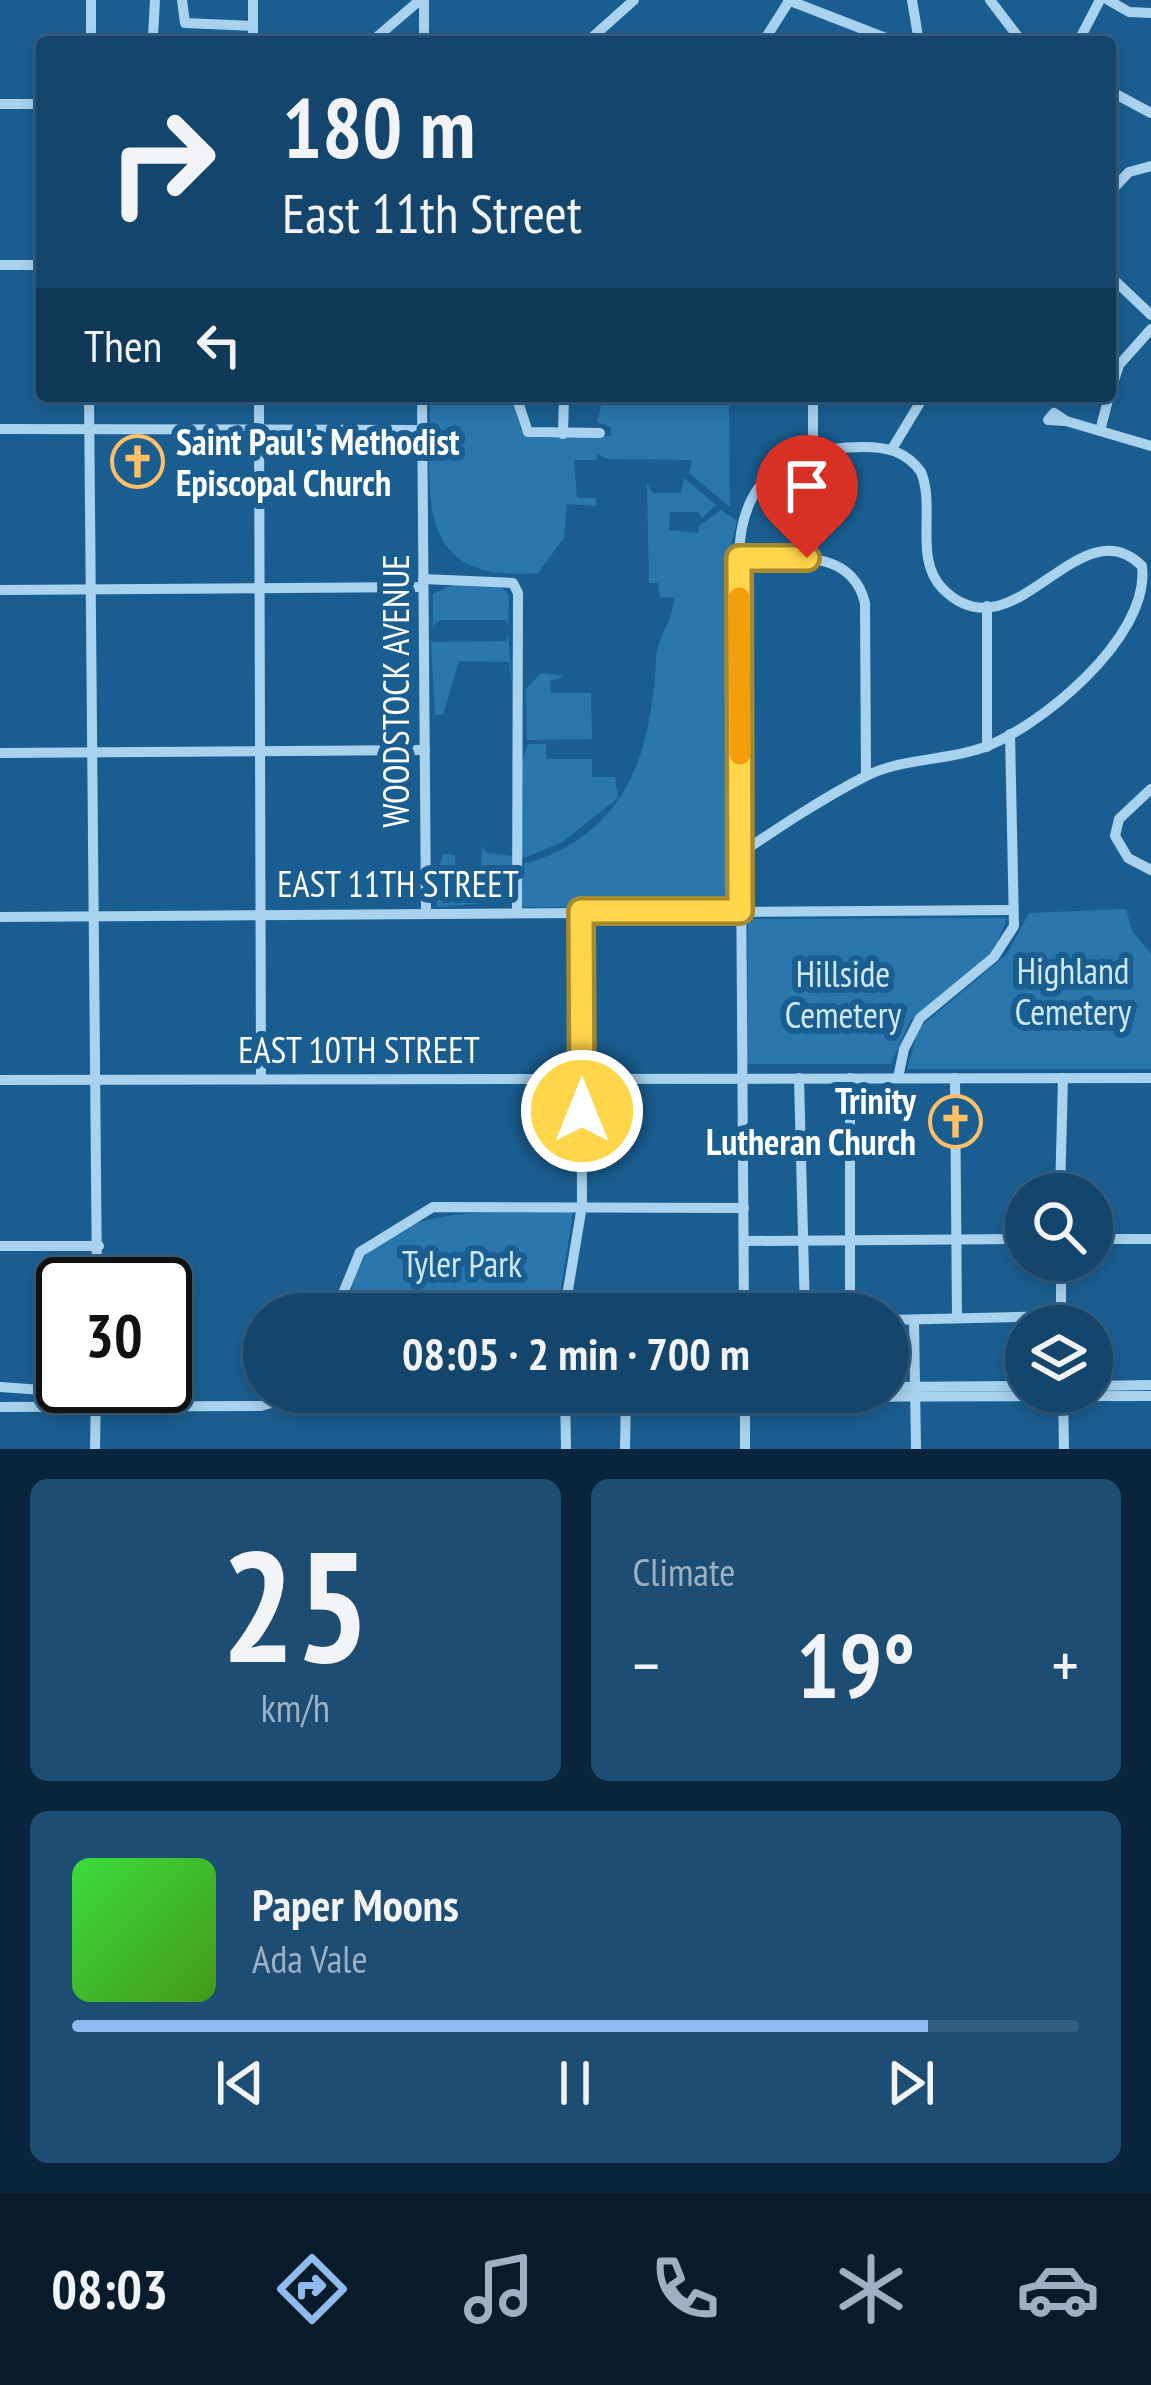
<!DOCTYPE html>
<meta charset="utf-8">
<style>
:root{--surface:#14466d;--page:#1d4d72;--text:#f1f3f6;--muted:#9db1c2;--line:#335e80;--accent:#90b9f0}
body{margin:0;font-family:"PT Sans Narrow",sans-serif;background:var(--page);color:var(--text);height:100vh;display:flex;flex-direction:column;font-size:45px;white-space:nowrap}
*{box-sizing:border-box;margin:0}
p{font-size:39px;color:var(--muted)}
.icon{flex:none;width:66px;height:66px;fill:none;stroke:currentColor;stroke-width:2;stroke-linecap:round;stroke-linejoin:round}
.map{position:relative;height:1449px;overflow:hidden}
.side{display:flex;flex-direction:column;gap:30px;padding:30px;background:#0b263c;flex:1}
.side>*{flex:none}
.banner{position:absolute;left:36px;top:36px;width:1080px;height:366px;border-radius:12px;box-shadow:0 6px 18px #0003,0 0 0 3px var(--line);background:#14466d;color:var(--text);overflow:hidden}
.buttons{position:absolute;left:1005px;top:1173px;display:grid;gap:24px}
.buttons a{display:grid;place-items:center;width:108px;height:108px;border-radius:50%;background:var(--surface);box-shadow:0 6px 18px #0003,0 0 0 3px var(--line);font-size:60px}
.speed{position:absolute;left:36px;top:1257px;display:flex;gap:24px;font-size:60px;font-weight:700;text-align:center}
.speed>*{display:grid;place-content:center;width:156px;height:156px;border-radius:50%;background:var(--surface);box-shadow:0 6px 18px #0003,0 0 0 3px var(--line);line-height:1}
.speed .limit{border:6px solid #111;border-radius:18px;background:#fff;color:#111}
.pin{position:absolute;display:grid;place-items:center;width:102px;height:102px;color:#fff;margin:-123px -51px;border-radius:50% 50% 50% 0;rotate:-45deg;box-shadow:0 0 12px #0007}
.pin .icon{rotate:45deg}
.me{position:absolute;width:132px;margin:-66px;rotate:0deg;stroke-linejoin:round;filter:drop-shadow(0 0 9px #0008)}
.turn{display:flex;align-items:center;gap:42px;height:252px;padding:0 48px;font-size:54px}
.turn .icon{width:156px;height:156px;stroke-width:2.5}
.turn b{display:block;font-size:84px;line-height:102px}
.then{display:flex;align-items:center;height:114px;padding:0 48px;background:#0003;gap:24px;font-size:45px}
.big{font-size:90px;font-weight:600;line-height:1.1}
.side .widget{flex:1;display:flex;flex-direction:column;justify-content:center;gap:18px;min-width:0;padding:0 42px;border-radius:18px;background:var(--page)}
.side .dial{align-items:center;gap:0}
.dial b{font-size:156px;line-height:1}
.song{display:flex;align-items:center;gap:36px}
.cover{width:144px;height:144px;border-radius:18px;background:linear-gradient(135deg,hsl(120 70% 55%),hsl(100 70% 35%))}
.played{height:12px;border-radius:6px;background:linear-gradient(90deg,var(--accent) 85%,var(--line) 85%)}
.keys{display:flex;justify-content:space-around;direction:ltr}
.heat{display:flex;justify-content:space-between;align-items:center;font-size:66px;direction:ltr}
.side .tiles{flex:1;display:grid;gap:30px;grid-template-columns:1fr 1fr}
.widget:last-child{grid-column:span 2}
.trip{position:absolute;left:243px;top:1293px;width:666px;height:120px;border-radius:60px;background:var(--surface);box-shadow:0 6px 18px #0003,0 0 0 3px var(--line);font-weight:600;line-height:120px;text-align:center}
.menu{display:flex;height:192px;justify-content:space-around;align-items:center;background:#081c2c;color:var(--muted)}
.menu .icon{width:84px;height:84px}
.menu .current{color:var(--accent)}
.menu b{font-size:54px;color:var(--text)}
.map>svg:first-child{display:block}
</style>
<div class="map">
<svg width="1151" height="1449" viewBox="0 0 1151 1449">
<rect width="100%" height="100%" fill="#1a5e91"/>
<g fill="#2977ad">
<path d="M430,396h82l9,34 16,8 74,-2v-9l-14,-5 4,-17 -10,-1 3,-8h135l1,111 -41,-34 3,-13 -85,-1 -10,-5v6h-23l3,38h19v8l-29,-2 -3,34 -26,35c-130,11 -107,-83 -108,-177z"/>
<path d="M684,478l32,27 -14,13 -4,-6h-28l-1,18 29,3 1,-7 22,-16 16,11 -8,33 6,352 -214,1 3,-43c102,-29 127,-109 132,-204 1,-23 18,-40 18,-63l-14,1 -2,-15h-9l-2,-99 6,9h28z"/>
<polygon points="456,583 498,583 509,596 508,627 506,620 440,620 433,626 433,594"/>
<polygon points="508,634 513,691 509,662 459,661 443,715 435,715 431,642 506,641"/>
<polygon points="541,673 564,676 550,681 551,693 591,693 592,739 527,740 526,689"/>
<polygon points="528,744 546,744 546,759 592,759 592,777 615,777 618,798 561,843 521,859 520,767"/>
<polygon points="482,846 487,853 514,856 508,901 437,907 435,883 443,854 455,855 456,888 480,888"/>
<polygon points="1126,909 1132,931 1151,954 1151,1069 907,1069 919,1028 1007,954 1029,913"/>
<polygon points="1007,918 994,950 910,1021 891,1064 747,1064 748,919"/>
<path d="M573,1212l-16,102h-206c-7,-117 144,-101 222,-102z"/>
</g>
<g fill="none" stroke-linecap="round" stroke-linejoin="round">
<g stroke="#a9d2ef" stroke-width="10">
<polyline points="91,0 91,42"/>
<polyline points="182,0 185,23 253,26"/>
<polyline points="253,0 253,42"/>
<polyline points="788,0 896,42"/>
<polyline points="912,0 919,42"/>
<polyline points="990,0 1022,42"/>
<polyline points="1108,0 1129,12 1151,13"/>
<polyline points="153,36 155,0"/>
<polyline points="371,42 420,0"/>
<polyline points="424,42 424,0"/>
<polyline points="587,42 634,0"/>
<polyline points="763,42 789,1"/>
<polyline points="1078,42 1100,0"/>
<polyline points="1110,91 1151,113"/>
<polyline points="0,104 42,104"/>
<polyline points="1110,192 1129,172 1151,166"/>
<polyline points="0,265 42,265"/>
<polyline points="1110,276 1151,315"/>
<polyline points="1110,393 1119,365 1151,329"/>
<polyline points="89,396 97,1284"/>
<polyline points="259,396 261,1079"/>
<polyline points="422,396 426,913"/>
<polyline points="516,396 528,432 600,433"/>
<polyline points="813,396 813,451"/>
<polygon points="1054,413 1066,421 1048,420"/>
<polyline points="1066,421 1151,446"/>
<polyline points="0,429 422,430"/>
<polyline points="1100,431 1109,396"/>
<polyline points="563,434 564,396"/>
<polyline points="892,449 924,396"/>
<path d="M739,558c46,1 112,-13 126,45l1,173"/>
<polyline points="423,579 513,583 518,593 517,912"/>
<polyline points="0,590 423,587"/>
<polyline points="987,747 987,606"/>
<polyline points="0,753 425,750"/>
<polyline points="1151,789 1119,819 1115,836 1128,858 1151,870"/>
<path d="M741,853c40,-27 82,-55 125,-77 36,-18 78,-15 116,-28 54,-18 169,-110 160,-182 -63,-63 -128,94 -199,23 -30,-30 -7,-81 -22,-117 -15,-21 -34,-25 -58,-25 -77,0 -123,31 -124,111l5,756"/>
<polyline points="0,917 1013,910"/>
<polyline points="799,1078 805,1314"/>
<polyline points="850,1078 850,1314"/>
<polyline points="898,1078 904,1049 920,1018 994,957 1014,926 1010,734"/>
<polyline points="955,1078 957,1318"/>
<polyline points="0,1080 1151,1078"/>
<polyline points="1060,1194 1063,1078"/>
<polyline points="1092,1239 1151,1239"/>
<polyline points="745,1241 1026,1239"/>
<polyline points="0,1246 99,1246"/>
<polyline points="1061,1260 1061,1326"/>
<polyline points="344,1314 344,1291 360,1252 433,1207 744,1208"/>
<polyline points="564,1314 582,1206 581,911"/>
<polyline points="888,1320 1062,1316"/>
<polyline points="914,1321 916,1449"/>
<polyline points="1092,1386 1151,1385"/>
<polyline points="0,1387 70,1392 97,1404"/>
<polyline points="888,1387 1026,1386"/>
<polyline points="565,1392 566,1449"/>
<polyline points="1063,1392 1064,1449"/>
<polyline points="745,1397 1151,1396"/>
<polyline points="0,1407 261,1406 309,1392"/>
<polyline points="95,1449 96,1386"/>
<polyline points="625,1449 626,1392"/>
<polyline points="745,1449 745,1392"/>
</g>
</g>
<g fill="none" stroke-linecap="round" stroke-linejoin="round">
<defs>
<polyline id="route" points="582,1111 581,911 740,911 739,558 807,558"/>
</defs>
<use href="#route" stroke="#a68a30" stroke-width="30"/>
<use href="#route" stroke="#ffd54a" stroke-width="21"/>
<polyline stroke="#f59e0b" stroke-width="21" points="739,598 740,754"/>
</g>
<defs>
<symbol id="church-ring" viewBox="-11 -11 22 22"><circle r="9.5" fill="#1a5e91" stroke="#ffbf67" stroke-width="1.5"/><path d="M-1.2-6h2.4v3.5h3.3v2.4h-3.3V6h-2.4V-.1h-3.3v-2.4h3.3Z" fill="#ffbf67"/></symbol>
</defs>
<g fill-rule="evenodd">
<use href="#church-ring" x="108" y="432" width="59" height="59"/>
<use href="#church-ring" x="926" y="1092" width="59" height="59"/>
</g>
<g text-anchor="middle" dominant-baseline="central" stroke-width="12" stroke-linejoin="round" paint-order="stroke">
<g font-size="36" font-weight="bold" fill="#fff" stroke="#1a5e91" text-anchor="start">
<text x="176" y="441">Saint Paul's Methodist<tspan x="176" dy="41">Episcopal Church</tspan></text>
<text x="916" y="1100" text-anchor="end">Trinity<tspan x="916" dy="41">Lutheran Church</tspan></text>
</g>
<g font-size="36" fill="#fff" stroke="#1a5e91">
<text transform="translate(395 691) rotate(-90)">WOODSTOCK AVENUE</text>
<text x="398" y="883">EAST 11TH STREET</text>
<text x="359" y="1049">EAST 10TH STREET</text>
</g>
<g font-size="36" fill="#cfe9fb" stroke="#1a5e91">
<text x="1073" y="970">Highland<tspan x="1073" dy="41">Cemetery</tspan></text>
<text x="843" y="973">Hillside<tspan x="843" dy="41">Cemetery</tspan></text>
<text x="462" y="1263">Tyler Park</text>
</g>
</g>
</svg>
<div class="buttons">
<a><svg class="icon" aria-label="search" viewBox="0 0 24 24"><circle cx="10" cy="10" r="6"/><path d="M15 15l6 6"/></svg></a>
<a><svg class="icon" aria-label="layers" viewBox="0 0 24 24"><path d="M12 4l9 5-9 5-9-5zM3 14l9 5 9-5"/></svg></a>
</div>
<div class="speed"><div class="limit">30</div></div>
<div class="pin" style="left:807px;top:558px;background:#d93025"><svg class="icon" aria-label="arrive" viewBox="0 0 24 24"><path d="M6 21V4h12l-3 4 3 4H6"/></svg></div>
<svg class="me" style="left:582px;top:1111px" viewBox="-20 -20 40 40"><circle r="17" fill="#ffd54a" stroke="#fff" stroke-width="3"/><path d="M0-11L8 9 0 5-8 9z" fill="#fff"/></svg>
<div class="trip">08:05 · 2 min · 700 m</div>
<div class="banner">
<div class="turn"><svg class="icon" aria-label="right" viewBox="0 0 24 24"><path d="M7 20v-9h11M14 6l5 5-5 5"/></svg><div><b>180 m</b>East 11th Street</div></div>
<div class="then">Then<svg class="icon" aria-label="left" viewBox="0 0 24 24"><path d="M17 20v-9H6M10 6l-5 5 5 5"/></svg></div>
</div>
</div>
<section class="side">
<div class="tiles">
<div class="widget dial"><b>25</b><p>km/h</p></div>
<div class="widget"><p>Climate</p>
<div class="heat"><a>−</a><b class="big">19°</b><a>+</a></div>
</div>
<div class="widget">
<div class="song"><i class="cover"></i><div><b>Paper Moons</b><p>Ada Vale</p></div></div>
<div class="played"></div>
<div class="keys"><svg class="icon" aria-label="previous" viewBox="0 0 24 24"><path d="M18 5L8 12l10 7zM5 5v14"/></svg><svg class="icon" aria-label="pause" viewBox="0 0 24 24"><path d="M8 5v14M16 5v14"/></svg><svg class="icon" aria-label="next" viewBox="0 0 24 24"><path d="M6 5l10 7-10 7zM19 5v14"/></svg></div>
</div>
</div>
</section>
<nav class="menu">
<b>08:03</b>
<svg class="icon current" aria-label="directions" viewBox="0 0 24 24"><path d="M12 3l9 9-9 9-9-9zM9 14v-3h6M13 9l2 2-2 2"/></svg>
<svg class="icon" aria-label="music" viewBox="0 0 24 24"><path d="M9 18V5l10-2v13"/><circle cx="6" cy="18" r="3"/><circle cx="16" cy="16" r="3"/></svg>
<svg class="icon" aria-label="phone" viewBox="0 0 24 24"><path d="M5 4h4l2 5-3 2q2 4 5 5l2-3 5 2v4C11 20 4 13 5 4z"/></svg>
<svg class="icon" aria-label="climate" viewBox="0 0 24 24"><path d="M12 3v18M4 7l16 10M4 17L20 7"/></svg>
<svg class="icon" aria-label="car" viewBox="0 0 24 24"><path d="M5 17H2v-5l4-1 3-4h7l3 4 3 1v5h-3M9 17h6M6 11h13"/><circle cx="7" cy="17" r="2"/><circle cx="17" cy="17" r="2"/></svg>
</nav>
